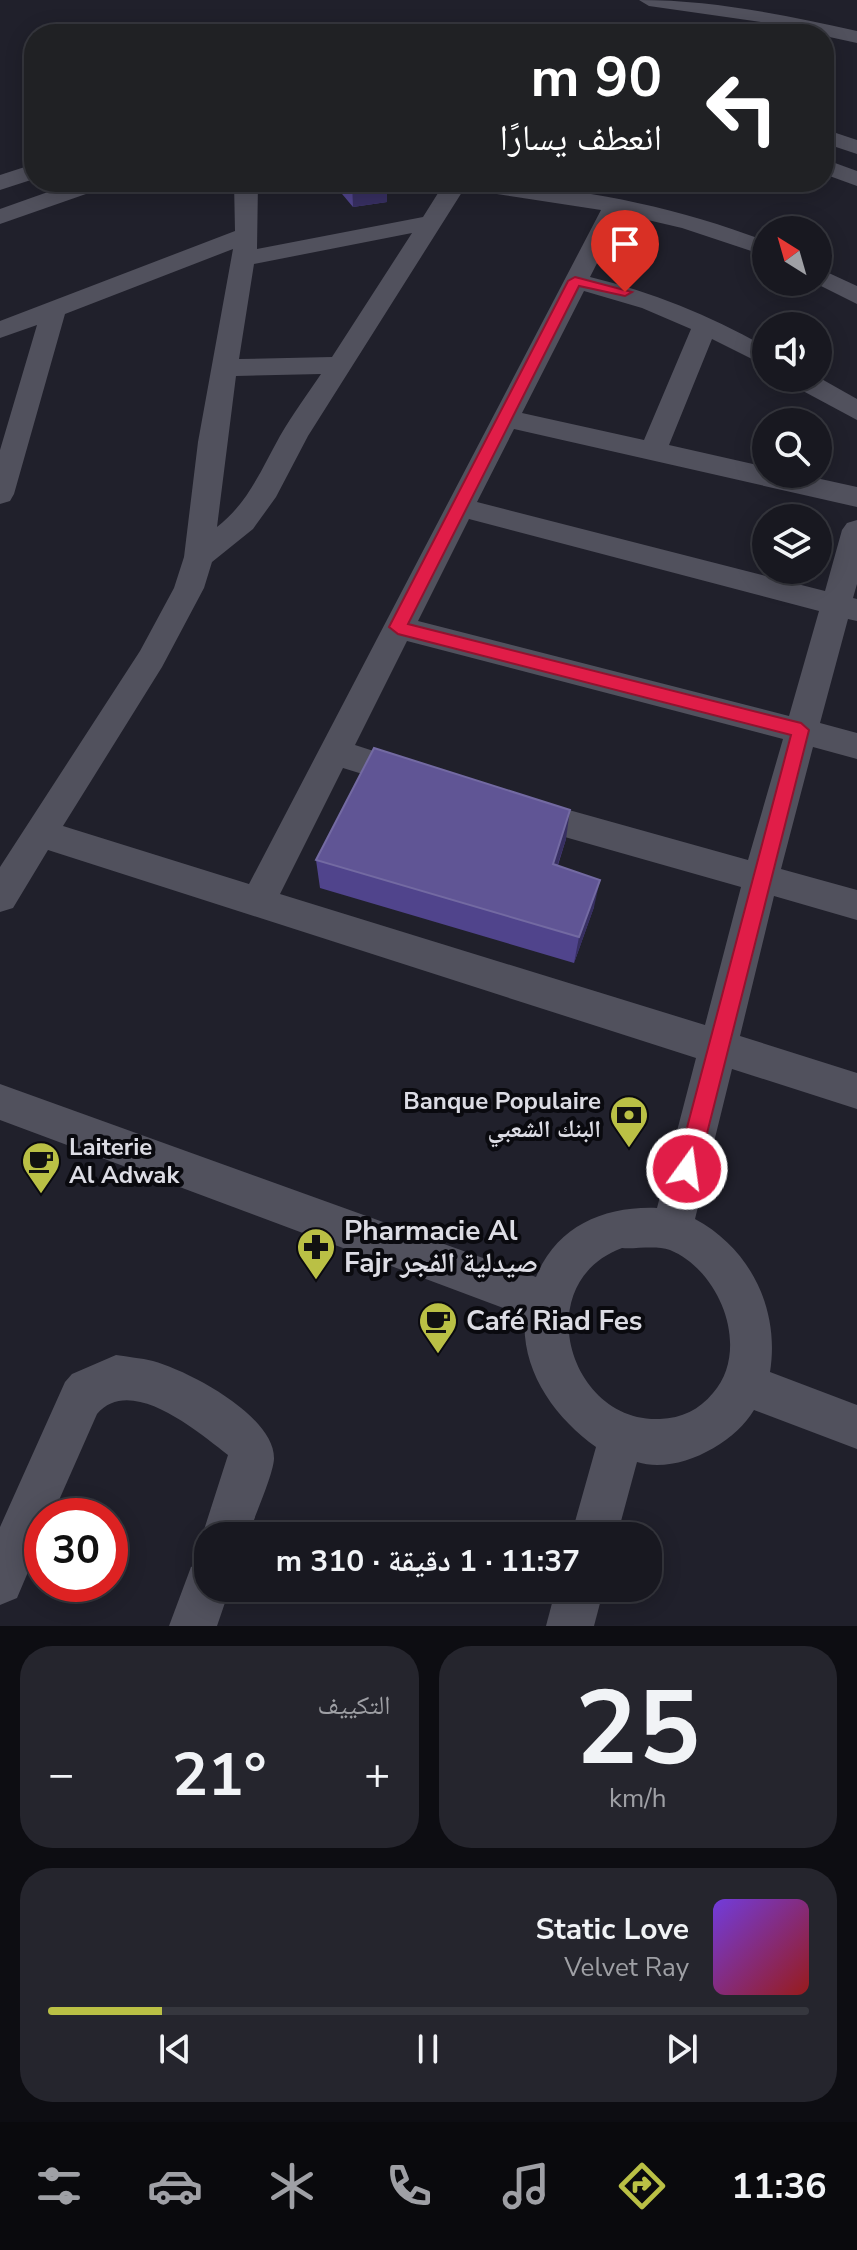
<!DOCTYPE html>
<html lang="ar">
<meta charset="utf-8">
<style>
:root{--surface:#181820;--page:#25252d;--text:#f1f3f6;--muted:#9fa0a5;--line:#36373e;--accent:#bac045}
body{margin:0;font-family:"Nunito Sans","Noto Naskh Arabic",sans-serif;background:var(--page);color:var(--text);direction:rtl;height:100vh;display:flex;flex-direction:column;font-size:30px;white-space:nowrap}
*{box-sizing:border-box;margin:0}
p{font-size:26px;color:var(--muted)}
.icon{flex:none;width:44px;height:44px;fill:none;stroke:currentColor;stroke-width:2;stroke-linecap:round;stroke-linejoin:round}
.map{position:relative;height:1626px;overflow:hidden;direction:ltr}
.details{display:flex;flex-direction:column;gap:20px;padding:20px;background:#0d0d12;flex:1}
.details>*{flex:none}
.top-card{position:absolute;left:24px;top:24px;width:810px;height:168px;border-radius:32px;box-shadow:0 4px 20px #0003,0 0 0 2px var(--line);direction:rtl;background:#202124;color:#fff;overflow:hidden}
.needle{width:52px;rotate:323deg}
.tools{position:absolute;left:752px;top:216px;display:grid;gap:16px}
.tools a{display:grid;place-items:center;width:80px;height:80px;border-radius:50%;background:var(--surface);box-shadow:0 4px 20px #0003,0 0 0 2px var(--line);font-size:40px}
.speed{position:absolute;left:24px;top:1498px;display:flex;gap:16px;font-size:40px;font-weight:700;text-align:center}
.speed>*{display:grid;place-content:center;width:104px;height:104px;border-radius:50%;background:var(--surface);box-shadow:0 4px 20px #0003,0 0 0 2px var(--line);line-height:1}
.speed .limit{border:12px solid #d22;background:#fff;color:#111}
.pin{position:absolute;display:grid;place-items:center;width:68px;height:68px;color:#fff;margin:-82px -34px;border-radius:50% 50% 50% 0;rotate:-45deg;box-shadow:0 0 8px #0007}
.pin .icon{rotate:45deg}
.me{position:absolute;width:88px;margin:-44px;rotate:14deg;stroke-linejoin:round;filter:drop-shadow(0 0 6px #0008)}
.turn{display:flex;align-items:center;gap:28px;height:168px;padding:0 40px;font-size:36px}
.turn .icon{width:104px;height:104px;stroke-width:2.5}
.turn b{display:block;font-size:56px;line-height:68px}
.big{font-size:60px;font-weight:700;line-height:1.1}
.details .tile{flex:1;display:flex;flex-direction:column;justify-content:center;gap:12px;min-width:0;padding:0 28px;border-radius:32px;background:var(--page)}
.details .dial{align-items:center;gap:0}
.dial b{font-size:104px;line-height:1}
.song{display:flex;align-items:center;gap:24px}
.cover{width:96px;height:96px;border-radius:12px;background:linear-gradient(135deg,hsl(260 70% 55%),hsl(0 70% 35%))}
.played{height:8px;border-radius:4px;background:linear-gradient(90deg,var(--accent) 15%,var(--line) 15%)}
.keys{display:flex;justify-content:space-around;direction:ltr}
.heat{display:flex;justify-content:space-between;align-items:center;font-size:44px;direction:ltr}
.details .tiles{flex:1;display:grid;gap:20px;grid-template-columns:1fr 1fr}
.tile:last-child{grid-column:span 2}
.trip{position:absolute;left:194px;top:1522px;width:468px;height:80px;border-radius:32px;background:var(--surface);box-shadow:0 4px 20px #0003,0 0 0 2px var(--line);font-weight:700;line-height:80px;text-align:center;direction:rtl}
.dock{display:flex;height:128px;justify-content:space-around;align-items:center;background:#0a0a0d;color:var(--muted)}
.dock .icon{width:56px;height:56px}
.dock .selected{color:var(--accent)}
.dock b{font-size:36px;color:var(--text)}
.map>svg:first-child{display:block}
</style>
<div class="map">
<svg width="857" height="1626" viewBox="0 0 857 1626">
<rect width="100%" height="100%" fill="#20202b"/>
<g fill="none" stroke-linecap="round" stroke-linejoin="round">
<g fill="#51515d" fill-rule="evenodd">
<path d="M639,0c75,0 145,15 218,31v12l-96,-21 -112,-16z"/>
<polygon points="824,129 857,140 857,154 824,143"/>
<polygon points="824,159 857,171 857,186 824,174"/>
<polygon points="34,164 34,179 0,190 0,175"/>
<polygon points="76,182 110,182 106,187 0,224 0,209"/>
<path d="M234,182h24l-1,67 166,-32 22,-35c112,0 217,20 321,59v15l-84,-28 -60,-14 -32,63c63,15 120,39 176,70v19l-54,-27 -43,106 97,22v7h32l59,13v20l-343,-78 -37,73 348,89 17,-61 5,-7 10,-3v64l-4,14 4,1v22l-9,-2 -28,104 37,10v26l-44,-12 -32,122 76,21v30l-83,-24 -34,140 117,37v36l-125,-40 -37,150c56,30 85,91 75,153l87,33v44l-103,-39c-20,34 -77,65 -117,52l-20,74h-46l25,-89c-41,-29 -76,-77 -71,-131l-525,-196v-36l536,193c21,-51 68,-71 121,-69l39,-150 -648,-208 -35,58 -13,4v-45l140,-216 34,-63 10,-31 14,-115 35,-193 -168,65 -51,180 -4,7 -10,3v-54l37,-125 -37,13v-17l235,-90zM464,189l137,21 -352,674 -186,-58 99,-159 42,-79 8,-26 41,-33 23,-32 32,-61zM412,233l-80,124 -93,2 15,-95zM584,291l58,17 49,21 -47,111 -122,-27zM321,374c-14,21 -29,41 -41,62 -19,34 -32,67 -63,91l19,-151zM469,519l350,92 -30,105 -371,-95zM407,641l376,98 -35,121 -222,-62 -12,4 -5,10 5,10 12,4 215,61 -36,138 -425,-131 63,-126 68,21 12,-4 5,-9 -5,-9 -68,-22zM622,1248c15,1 34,-3 48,2 51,21 81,100 43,143 -14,17 -31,25 -53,26 -91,4 -132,-136 -38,-171z"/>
<polygon points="818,268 857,286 857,304 813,282 818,282"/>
<polygon points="818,377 857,399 857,420 790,384 786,378"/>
<path d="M116,1355c12,2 25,3 37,6 36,10 122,55 121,98 -1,16 -20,59 -26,77h-40v15l-6,-15 26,-81c-30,-23 -97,-81 -131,-41l-45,102h-10v23l-25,59 -17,7v-78l65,-145 7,-8z"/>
<polygon points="208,1560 208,1588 230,1588 217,1626 169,1626 191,1567"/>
<polygon points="556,1588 604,1588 594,1626 546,1626"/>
</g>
</g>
<g fill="#50448c">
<polygon points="332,182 399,182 387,188 387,202 353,207"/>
<polygon points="566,839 558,865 594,907 574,963 320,888 316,860"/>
</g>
<g fill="#372f61">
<polygon points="352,182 399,182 387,188 387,202 353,207"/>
<polygon points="570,810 566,839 549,891 553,864"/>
<polygon points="600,880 594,907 574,963 579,937"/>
</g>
<polygon fill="#605595" stroke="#736aa2" stroke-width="2" points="374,748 570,810 553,864 600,880 579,937 316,860"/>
<polygon fill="#e11d48" stroke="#92132f" stroke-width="2" points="575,277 632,292 625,296 579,286 408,624 801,723 809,730 698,1169 695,1176 687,1179 680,1176 676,1169 791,735 398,634 389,627 568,281"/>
<defs>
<symbol id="bank-pin" viewBox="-11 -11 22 30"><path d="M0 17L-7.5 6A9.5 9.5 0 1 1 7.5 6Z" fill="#bac045" stroke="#0a0a0f"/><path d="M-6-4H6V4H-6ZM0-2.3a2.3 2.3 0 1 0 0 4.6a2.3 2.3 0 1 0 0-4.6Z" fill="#111"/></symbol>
<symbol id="cafe-pin" viewBox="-11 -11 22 30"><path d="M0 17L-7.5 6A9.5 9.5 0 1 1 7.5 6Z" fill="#bac045" stroke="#0a0a0f"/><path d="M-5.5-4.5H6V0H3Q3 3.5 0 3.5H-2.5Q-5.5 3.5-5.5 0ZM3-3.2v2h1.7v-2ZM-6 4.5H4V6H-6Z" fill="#111"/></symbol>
<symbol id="pharmacy-pin" viewBox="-11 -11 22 30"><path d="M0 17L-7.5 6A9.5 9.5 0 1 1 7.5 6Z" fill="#bac045" stroke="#0a0a0f"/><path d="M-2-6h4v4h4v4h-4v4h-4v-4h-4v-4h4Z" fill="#111"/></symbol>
</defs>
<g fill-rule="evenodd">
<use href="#bank-pin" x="607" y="1093" width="44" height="60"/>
<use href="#cafe-pin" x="19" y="1139" width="44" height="60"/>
<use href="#pharmacy-pin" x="294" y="1225" width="44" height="60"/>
<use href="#cafe-pin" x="416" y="1299" width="44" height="60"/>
</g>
<g text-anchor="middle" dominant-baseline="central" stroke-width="8" stroke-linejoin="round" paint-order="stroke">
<g font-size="24" font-weight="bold" fill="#dcdce4" stroke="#0a0a0f" text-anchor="end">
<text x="601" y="1101">Banque Populaire<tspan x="601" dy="28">البنك الشعبي</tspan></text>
<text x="69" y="1147" text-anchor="start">Laiterie<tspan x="69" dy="28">Al Adwak</tspan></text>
</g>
<g font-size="28" font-weight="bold" fill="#dcdce4" stroke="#0a0a0f" text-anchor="start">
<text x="344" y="1231">Pharmacie Al<tspan x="344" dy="32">Fajr صيدلية الفجر</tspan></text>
<text x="466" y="1321">Café Riad Fes</text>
</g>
</g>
</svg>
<div class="tools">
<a><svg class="needle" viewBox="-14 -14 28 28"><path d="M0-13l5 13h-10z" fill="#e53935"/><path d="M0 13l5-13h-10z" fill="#9fa0a5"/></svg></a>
<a><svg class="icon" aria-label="sound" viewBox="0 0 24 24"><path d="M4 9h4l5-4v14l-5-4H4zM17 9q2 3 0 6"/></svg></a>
<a><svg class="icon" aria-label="search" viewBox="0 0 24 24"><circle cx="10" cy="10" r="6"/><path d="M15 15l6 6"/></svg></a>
<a><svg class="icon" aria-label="layers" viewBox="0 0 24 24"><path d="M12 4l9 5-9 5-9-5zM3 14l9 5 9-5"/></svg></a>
</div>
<div class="speed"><div class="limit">30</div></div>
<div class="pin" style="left:625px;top:292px;background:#d93025"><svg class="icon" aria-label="arrive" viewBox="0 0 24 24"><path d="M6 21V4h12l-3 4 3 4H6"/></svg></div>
<svg class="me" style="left:687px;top:1169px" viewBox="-20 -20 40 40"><circle r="17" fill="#e11d48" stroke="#fff" stroke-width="3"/><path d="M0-11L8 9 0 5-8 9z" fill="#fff"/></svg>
<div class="trip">11:37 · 1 دقيقة · 310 m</div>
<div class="top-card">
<div class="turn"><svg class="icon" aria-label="left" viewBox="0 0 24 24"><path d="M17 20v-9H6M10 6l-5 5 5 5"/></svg><div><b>90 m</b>انعطف يسارًا</div></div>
</div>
</div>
<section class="details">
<div class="tiles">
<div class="tile dial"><b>25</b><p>km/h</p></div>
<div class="tile"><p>التكييف</p>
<div class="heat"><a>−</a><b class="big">21°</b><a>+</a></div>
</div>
<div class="tile">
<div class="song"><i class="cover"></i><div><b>Static Love</b><p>Velvet Ray</p></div></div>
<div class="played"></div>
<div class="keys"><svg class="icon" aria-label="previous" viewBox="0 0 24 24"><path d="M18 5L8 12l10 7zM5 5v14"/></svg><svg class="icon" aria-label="pause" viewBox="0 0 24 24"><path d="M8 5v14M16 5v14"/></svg><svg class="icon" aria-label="next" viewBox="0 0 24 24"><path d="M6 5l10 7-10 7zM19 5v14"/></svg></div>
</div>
</div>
</section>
<nav class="dock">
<b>11:36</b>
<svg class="icon selected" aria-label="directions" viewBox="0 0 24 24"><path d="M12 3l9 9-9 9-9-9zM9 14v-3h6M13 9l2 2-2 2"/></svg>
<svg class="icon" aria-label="music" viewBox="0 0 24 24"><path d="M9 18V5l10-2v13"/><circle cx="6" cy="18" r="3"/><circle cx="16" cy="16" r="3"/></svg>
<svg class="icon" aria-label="phone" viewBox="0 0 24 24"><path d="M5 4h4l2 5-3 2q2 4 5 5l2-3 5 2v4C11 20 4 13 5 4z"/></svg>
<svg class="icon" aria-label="climate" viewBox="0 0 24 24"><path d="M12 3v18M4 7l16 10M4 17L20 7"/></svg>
<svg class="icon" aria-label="car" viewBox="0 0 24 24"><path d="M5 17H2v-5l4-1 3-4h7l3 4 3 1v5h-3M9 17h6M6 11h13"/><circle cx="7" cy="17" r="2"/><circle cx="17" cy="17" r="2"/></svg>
<svg class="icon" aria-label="filters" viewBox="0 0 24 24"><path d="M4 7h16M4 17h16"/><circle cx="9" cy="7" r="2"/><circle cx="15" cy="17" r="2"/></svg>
</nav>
